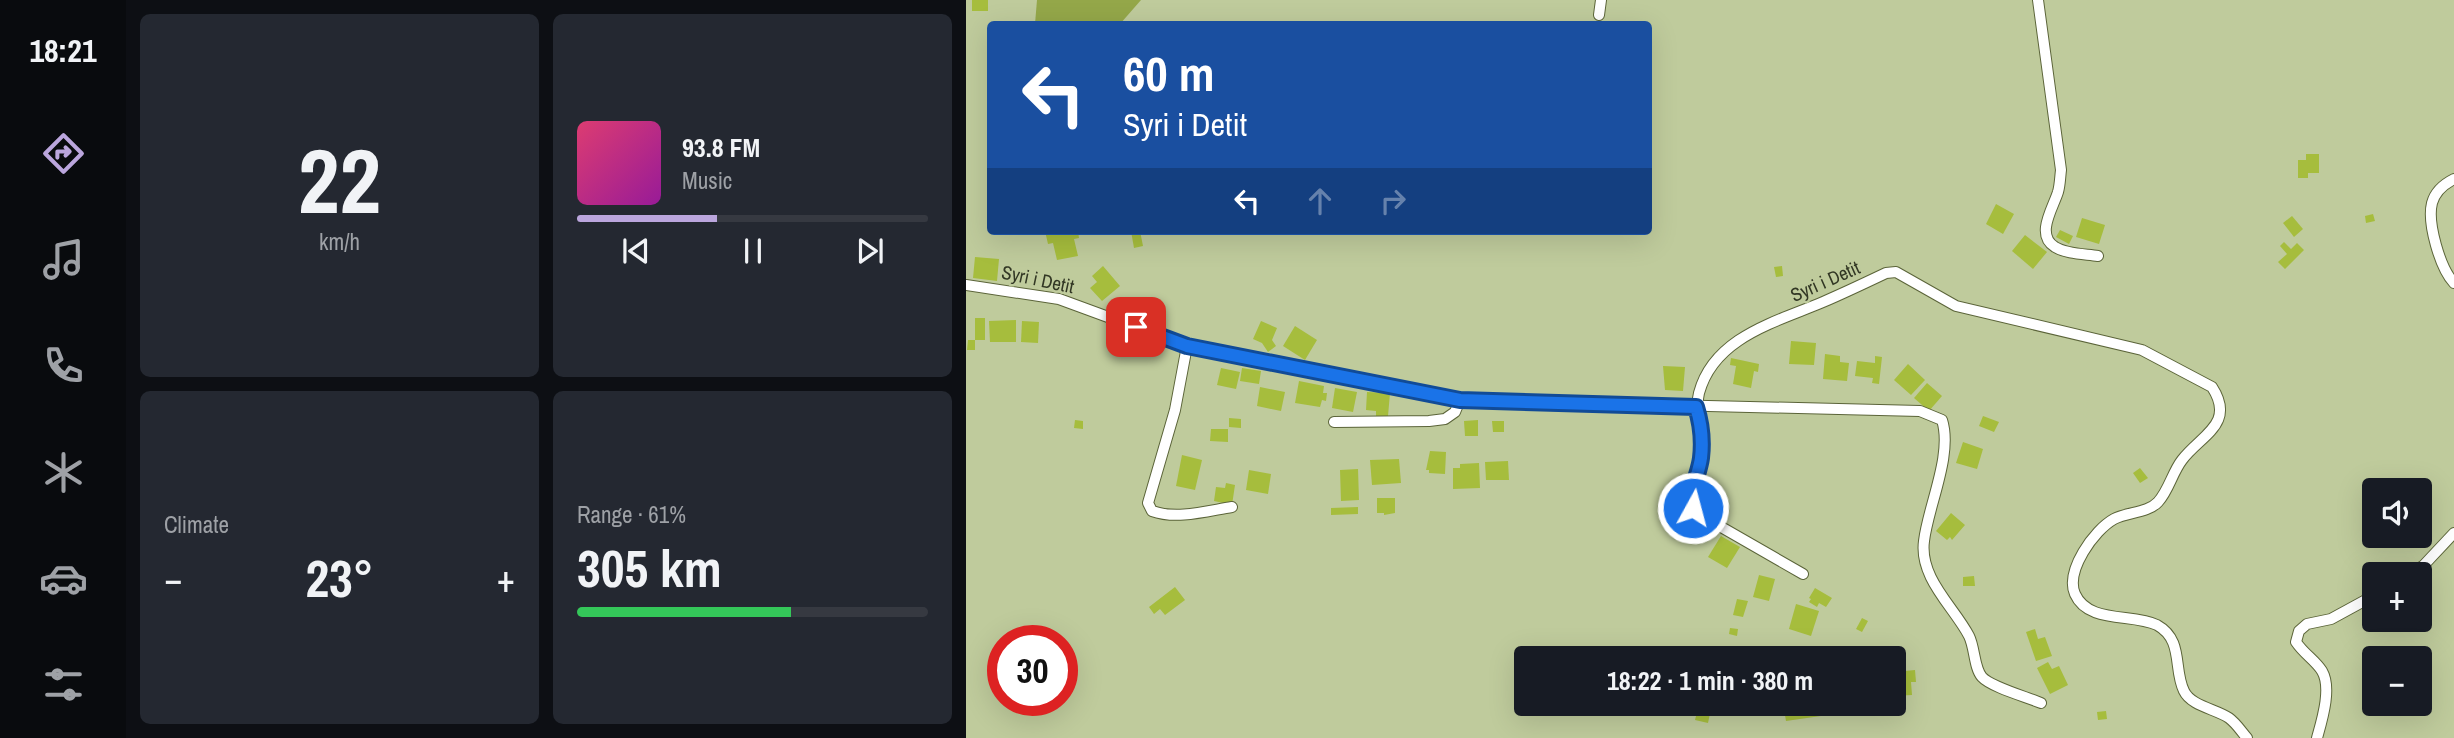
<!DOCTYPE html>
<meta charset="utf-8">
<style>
:root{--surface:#171b24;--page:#242831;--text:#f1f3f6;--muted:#9ea1a6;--line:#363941;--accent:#bba6dd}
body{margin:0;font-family:"Archivo Narrow",sans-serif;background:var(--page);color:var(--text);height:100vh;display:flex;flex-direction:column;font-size:26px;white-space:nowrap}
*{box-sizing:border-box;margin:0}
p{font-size:23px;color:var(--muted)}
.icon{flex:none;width:38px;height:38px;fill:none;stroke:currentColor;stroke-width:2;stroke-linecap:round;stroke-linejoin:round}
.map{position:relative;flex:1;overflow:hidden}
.panel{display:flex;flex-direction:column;gap:14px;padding:14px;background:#0d0f14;width:840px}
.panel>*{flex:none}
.top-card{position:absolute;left:21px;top:21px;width:665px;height:214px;border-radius:7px;box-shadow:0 7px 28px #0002;background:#1a4fa0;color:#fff;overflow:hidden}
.controls{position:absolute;left:1396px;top:478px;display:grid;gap:14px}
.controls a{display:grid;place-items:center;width:70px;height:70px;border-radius:7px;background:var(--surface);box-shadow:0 7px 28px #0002;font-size:35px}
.speed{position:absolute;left:21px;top:625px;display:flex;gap:14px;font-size:35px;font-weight:700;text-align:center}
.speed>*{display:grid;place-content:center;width:91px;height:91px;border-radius:50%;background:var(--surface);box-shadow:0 7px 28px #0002;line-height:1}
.speed .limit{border:10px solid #d22;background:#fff;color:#111}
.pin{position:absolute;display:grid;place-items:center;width:60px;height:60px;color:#fff;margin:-30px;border-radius:14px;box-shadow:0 4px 10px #0006}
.me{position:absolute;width:77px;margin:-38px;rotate:7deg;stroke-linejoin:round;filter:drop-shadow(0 0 5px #0008)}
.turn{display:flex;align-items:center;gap:24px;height:147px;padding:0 21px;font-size:32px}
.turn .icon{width:91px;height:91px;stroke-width:2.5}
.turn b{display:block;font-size:49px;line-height:60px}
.lanes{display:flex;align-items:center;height:66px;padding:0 21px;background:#0003;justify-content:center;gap:35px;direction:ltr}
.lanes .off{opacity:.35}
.big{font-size:52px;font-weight:800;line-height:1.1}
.panel .widget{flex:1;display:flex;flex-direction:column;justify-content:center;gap:10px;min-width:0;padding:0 24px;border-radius:10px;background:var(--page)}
.panel .dial{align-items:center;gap:0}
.dial b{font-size:91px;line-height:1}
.song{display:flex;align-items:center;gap:21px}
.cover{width:84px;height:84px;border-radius:10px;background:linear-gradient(135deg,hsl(340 70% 55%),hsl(300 70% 35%))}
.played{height:7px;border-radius:4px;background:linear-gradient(90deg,var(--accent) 40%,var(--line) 40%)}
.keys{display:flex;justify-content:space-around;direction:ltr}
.heat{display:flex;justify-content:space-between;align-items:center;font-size:38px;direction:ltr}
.charge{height:10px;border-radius:5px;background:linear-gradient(90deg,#34c759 61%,var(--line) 0)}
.panel .tiles{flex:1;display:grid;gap:14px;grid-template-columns:repeat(2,1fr)}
.trip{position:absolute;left:548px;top:646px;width:392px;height:70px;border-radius:7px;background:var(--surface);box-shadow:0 7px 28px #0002;font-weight:800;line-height:70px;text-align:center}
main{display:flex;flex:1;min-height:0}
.menu{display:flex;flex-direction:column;width:126px;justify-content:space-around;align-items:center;background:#090b0e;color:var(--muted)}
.menu .icon{width:49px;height:49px}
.menu .active{color:var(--accent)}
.menu b{font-size:32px;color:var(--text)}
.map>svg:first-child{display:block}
</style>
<main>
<nav class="menu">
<b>18:21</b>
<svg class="icon active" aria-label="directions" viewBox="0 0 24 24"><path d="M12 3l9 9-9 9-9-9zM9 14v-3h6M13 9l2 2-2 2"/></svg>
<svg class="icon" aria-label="music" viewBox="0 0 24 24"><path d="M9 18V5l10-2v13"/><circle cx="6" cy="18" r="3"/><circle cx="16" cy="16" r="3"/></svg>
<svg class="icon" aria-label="phone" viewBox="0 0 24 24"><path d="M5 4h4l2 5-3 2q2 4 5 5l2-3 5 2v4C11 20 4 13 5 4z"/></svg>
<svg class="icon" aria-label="climate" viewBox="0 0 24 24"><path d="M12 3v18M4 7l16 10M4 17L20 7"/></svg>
<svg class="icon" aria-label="car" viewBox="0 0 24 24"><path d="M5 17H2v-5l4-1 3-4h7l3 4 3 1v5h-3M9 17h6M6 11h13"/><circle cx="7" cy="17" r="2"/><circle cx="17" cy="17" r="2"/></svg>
<svg class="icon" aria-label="filters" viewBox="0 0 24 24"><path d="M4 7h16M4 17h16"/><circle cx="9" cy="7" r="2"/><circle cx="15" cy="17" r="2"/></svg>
</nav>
<section class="panel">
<div class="tiles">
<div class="widget dial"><b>22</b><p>km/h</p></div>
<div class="widget">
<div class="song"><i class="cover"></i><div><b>93.8 FM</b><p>Music</p></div></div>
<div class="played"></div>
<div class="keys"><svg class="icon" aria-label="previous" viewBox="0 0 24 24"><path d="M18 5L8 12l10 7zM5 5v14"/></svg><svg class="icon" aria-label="pause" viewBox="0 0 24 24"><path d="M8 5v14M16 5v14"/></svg><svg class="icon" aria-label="next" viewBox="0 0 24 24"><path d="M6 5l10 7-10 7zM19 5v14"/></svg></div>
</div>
<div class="widget"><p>Climate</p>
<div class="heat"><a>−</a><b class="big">23°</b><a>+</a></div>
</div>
<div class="widget"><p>Range · 61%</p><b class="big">305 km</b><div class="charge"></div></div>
</div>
</section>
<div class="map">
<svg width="1488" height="738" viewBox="0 0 1488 738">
<rect width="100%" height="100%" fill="#bfcb9c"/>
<polygon fill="#94a749" points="71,0 175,0 154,24 69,24"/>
<g fill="#a6bd3d">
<rect x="6" y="0" width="16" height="11"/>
<polygon points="1340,154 1353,154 1353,173 1342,173 1342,178 1332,178 1332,160 1340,160"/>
<polygon points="1030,204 1048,214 1037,234 1020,224"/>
<polygon points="1407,214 1409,221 1400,223 1399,216"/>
<polygon points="1326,216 1337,229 1328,237 1317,223"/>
<polygon points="1116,218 1139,225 1133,244 1110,237"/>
<polygon points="1094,230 1107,236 1103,244 1090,237"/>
<polygon points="79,231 112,231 113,238 108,239 112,256 91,260 87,243 82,244"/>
<polygon points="165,231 174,231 177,246 168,248"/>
<polygon points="1059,235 1081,252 1067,269 1046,251"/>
<polygon points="1318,242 1325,249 1331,243 1338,250 1319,269 1312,262 1321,254 1314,246"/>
<polygon points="9,257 33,259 31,281 7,278"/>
<polygon points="137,266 154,286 136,301 124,288 131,282 126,276"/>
<polygon points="816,266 817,276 810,277 808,267"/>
<polygon points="157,299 164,306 158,312 151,305"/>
<rect x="9" y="318" width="10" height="22"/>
<polygon points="50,320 50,342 24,342 23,321"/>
<polygon points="56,321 73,322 72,343 55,342"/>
<polygon points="295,321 311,328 306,340 310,346 302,352 296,343 287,339"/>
<polygon points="329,326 351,340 339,360 317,346"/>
<polygon points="2,340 9,340 9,350 1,350"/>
<polygon points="825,341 850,343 848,365 823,364"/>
<polygon points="859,354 874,356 874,362 883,363 881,381 857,379"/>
<polygon points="909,356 916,357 913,384 906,383 907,378 889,376 891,361 909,363"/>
<polygon points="765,358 793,364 792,372 788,371 785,388 767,384 770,366 764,365"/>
<polygon points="942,364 959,380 945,395 928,380"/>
<polygon points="697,366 719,367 717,391 699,390"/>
<polygon points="255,368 274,372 270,389 251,385"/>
<polygon points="276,368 295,371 293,384 274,381"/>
<polygon points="333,381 358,386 357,393 361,393 360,401 356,400 354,407 329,403"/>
<polygon points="961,383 976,396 963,411 948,398"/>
<polygon points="294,387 319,392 315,411 291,406"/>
<polygon points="369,388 391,392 387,412 366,408"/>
<polygon points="401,392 424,393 422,416 410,416 410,411 400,410"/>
<polygon points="1017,416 1033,422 1028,432 1013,426"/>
<polygon points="263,418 275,419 275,428 263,427"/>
<polygon points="109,420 117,421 117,429 108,428"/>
<polygon points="512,420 512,436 499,436 498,421"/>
<polygon points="526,421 538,421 538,432 527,432"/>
<polygon points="245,429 262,429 262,442 244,441"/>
<polygon points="997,442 1017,449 1011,469 990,463"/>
<polygon points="464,451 480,452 479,474 463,473 463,470 460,470"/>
<polygon points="216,455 236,460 229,490 210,486"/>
<polygon points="433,459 435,483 406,485 404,460"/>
<polygon points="542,461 543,480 520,480 519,462"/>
<polygon points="513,463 514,488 487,489 487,468 494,468 494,464"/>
<polygon points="1174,468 1182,478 1174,483 1167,473"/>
<polygon points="392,469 393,500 375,501 374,470"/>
<polygon points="283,470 305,474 302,494 280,490"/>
<polygon points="260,483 269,485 266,505 248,501 250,487 259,488"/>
<polygon points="411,498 429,498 429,513 418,515 418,513 411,513"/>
<polygon points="392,507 392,514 365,515 365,508"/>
<polygon points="985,513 999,525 986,540 984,537 981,540 970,531"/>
<polygon points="755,536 774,547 761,568 742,557"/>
<polygon points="793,575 809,579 803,601 787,597"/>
<polygon points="1008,576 1009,586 997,586 997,577"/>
<polygon points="209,587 219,600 199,615 194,609 188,614 183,607"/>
<polygon points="849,588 866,598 860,607 853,603 851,607 843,602 845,599 843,598"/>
<polygon points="771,599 782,601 777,617 767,615"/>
<polygon points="830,604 853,611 845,636 823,629"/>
<polygon points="896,618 902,621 896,632 890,629"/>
<polygon points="764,628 772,629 771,636 763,634"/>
<polygon points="1069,629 1072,639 1079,637 1086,656 1070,661 1060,632"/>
<polygon points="1082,662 1086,669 1093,666 1102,685 1084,694 1071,668"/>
<polygon points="949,670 950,682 945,682 946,695 928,696 928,672"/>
<polygon points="633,704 643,704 646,712 638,716"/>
<polygon points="733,704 746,704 742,723 729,720"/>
<polygon points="817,704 853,704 855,716 820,721"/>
<polygon points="1140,711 1141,719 1132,720 1131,712"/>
</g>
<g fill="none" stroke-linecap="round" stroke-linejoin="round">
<defs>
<g id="minor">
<path d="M1072,0l23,170c-1,8 -1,15 -3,22 -5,16 -23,43 -3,55 11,7 30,7 43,9"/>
<polyline points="633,15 635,0"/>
<path d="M1488,179c-10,5 -19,13 -22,24 -5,20 8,65 22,80"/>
<path d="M0,285l93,14 128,47 273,54 460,11 22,9c11,35 -14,86 -18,121 -5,37 30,66 45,95 6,12 5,32 13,41 9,10 45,20 59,26"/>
<path d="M221,346l-12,64 -27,93 4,8c25,9 55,0 80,-4"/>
<polyline points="368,422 463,421 479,419 489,412 494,400"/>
<path d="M837,574l-101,-58c-20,-20 -3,-36 -1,-59 3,-21 -7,-45 -2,-64 15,-56 77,-71 124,-91 21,-9 42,-19 63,-29l10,-1 60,34 186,44 70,37c24,37 -11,48 -30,73 -10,13 -13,30 -24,42 -10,11 -31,10 -44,17 -20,11 -49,52 -39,75 13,30 58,19 82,31 27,15 16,44 27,66 7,15 32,18 45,27 7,5 12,13 18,20"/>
<polyline points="1443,574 1457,566 1488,533"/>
<path d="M1351,738c5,-18 15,-50 5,-67 -7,-11 -18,-17 -26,-29l3,-11 8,-7 24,-5 44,-24"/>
</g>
</defs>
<use href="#minor" stroke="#5b6439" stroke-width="12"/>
<use href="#minor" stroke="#fff" stroke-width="10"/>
</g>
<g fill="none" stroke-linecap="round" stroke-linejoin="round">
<defs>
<path id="route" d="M170,327l51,19 273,54 236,7c5,16 7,34 5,51 -2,16 -12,33 -8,50"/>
</defs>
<use href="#route" stroke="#114b97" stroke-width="18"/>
<use href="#route" stroke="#1a73e8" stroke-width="12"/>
</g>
<g text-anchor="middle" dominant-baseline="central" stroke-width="5" stroke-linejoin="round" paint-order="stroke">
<g font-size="19" fill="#323724" stroke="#bfcb9c">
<text transform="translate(72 279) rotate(12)">Syri i Detit</text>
<text transform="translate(859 281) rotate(-24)">Syri i Detit</text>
</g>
</g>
</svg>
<div class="controls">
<a><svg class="icon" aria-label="sound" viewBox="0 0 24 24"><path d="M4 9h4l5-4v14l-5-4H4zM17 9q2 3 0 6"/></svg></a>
<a>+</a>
<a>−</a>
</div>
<div class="speed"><div class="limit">30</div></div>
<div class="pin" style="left:170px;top:327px;background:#d93025"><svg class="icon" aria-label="arrive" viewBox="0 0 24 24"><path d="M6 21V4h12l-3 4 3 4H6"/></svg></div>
<svg class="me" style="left:727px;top:508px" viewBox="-20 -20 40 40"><circle r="17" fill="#1a73e8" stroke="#fff" stroke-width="3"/><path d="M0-11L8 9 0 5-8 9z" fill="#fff"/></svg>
<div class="trip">18:22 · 1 min · 380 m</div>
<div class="top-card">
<div class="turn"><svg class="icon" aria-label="left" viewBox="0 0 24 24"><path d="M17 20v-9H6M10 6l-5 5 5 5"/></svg><div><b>60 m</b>Syri i Detit</div></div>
<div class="lanes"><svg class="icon" aria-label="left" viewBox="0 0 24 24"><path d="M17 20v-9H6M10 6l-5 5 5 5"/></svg><svg class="icon off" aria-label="ahead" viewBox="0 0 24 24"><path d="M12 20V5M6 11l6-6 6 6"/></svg><svg class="icon off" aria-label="right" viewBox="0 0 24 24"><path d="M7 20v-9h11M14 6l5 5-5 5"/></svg></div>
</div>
</div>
</main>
